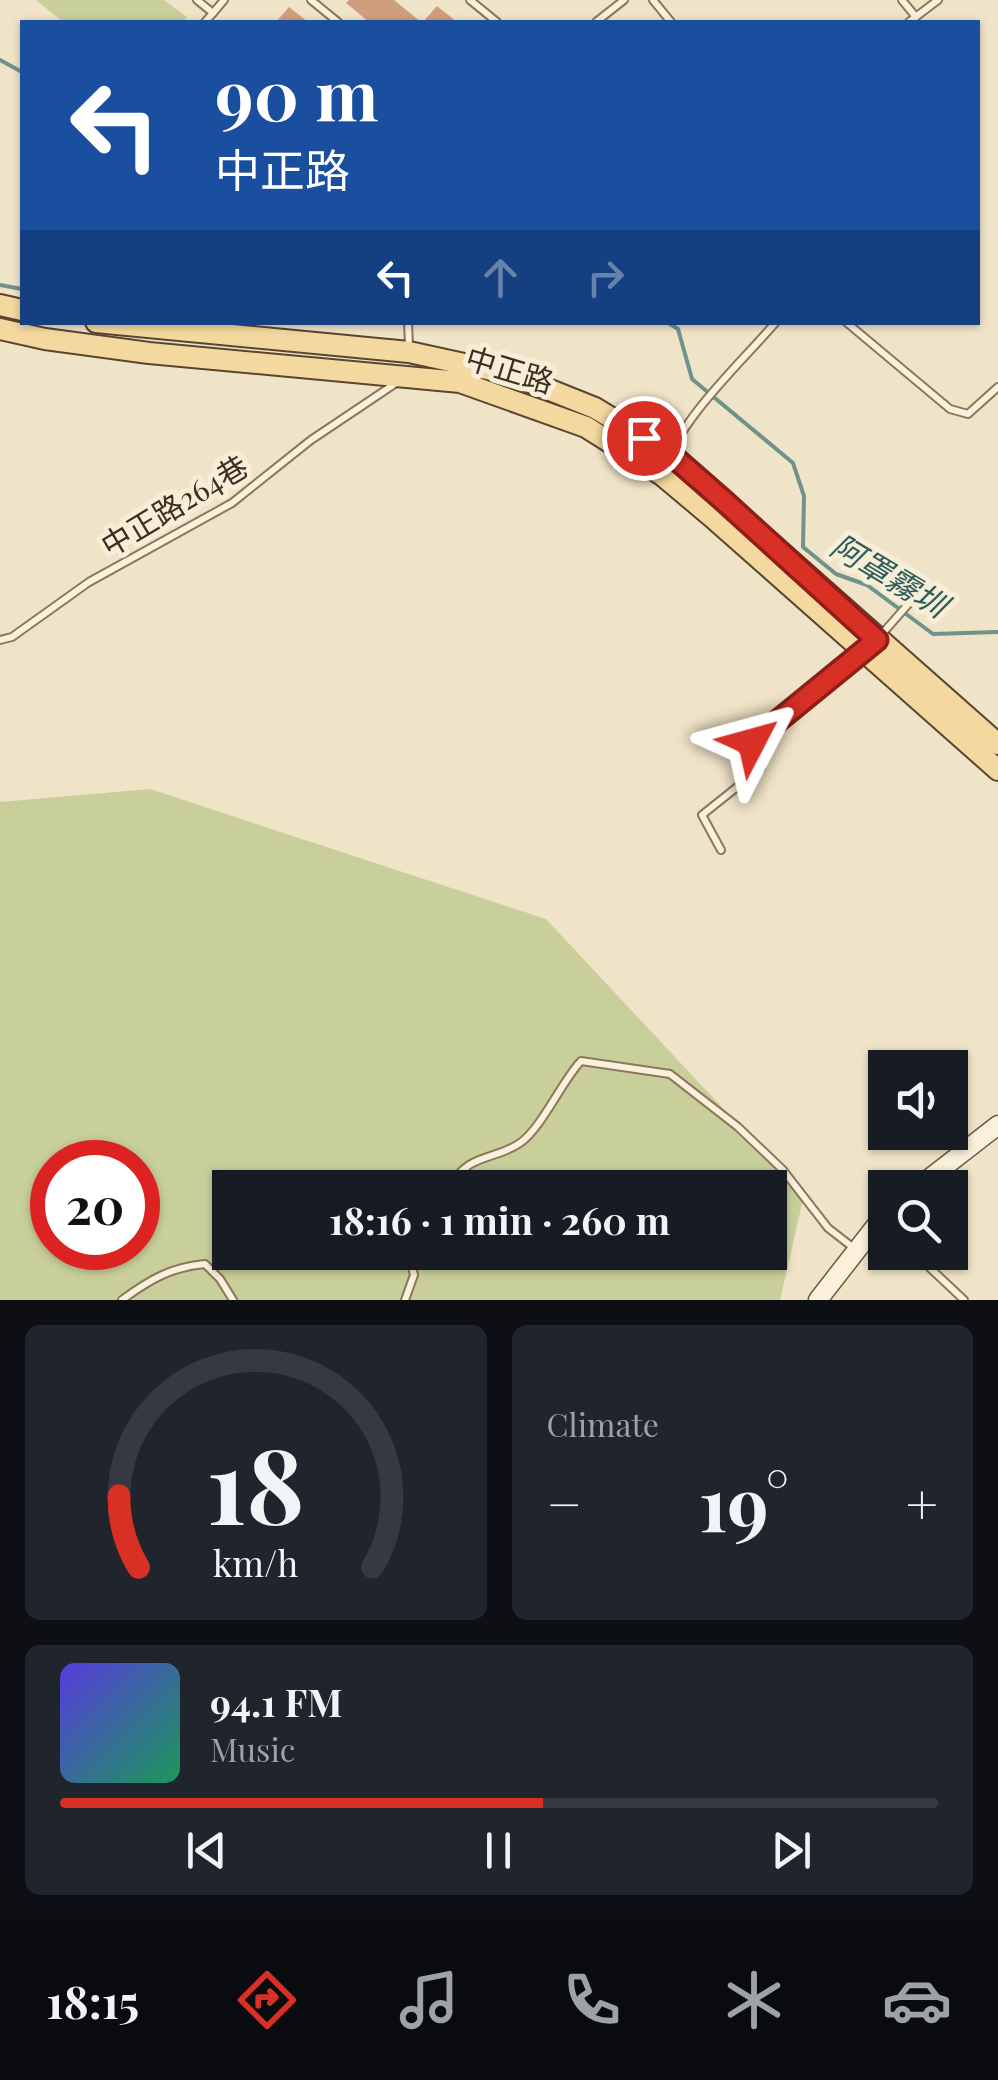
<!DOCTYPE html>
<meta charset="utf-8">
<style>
:root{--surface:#171b24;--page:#20242c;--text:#f1f3f6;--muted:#9ea1a6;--line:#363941;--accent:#d93025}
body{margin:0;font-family:"Playfair Display","Noto Sans TC",serif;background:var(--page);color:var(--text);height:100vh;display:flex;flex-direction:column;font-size:38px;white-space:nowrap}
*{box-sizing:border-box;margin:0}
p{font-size:32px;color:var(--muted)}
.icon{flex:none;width:55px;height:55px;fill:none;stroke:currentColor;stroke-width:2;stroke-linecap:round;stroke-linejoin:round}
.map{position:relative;height:1300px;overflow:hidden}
.sheet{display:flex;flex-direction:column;gap:25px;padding:25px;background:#0d0f14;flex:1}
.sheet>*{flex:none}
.banner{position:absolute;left:20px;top:20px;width:960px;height:305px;border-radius:0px;box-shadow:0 2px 8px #0004;background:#1a4fa0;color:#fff;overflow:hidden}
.buttons{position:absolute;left:868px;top:1050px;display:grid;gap:20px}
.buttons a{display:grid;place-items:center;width:100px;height:100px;border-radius:0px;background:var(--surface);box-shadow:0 2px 8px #0004;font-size:50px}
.speed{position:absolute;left:30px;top:1140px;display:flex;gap:20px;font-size:50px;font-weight:700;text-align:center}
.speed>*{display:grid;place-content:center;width:130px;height:130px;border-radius:50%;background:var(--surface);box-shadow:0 2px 8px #0004;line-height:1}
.speed .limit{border:15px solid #d22;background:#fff;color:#111}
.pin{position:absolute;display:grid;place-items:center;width:85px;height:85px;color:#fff;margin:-42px;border:5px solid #fff;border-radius:50%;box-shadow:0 2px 10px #0007}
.me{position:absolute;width:110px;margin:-55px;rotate:51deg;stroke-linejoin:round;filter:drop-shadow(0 0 8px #0008)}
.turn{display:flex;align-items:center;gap:35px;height:210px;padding:0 30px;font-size:45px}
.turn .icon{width:130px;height:130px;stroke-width:2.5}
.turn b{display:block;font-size:70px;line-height:85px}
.lanes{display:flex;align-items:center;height:95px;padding:0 30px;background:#0003;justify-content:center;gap:50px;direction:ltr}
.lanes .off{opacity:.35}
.big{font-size:75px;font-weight:700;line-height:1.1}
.sheet .tile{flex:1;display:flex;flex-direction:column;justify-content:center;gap:15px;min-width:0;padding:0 35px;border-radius:15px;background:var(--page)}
.sheet .dial{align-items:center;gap:0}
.dial svg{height:260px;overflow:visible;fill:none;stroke:var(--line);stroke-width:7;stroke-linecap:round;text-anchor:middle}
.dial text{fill:var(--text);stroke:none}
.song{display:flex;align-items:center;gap:30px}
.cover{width:120px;height:120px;border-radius:15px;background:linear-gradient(135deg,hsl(250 70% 55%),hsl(150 70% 35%))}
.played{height:10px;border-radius:5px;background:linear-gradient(90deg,var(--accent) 55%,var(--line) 55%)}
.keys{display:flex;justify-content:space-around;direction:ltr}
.heat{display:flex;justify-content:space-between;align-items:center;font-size:55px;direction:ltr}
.sheet .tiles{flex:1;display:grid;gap:25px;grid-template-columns:1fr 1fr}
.tile:last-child{grid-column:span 2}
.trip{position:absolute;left:212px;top:1170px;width:575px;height:100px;border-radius:0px;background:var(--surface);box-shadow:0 2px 8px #0004;font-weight:700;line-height:100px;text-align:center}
.tab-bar{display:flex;height:160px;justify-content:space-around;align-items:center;background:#090b0e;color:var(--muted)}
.tab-bar .icon{width:70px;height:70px}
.tab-bar .on{color:var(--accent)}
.tab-bar b{font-size:45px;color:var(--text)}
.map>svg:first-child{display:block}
</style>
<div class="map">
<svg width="998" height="1300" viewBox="0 0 998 1300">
<rect width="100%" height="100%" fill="#f0e4c8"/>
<g fill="#c9cf9b" fill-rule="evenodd">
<polygon points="36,0 164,0 187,17 183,22 63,22"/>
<path d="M150,789l396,130 258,276 -24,105h-780v-498zM52,1162h86v86h-86zM230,1188h540v64h-540z"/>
</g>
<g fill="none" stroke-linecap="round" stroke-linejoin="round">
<g stroke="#6f938a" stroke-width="4">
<polyline points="0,60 22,72"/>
<polyline points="0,285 22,289"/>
<polyline points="667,322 678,329 692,379 793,463 804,496 803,547 836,574 867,585 933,634 998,632"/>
</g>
</g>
<g fill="#cf9f7d">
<polygon points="349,0 394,0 421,22 369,22 346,3"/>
<polygon points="437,6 457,22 423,22"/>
<polygon points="289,7 308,22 276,22"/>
</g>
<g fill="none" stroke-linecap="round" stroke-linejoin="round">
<defs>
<g id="lane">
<polyline points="197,0 213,13 205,22"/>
<polyline points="311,0 338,22"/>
<polyline points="470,0 497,22"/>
<polyline points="653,0 671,22"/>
<polyline points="902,0 916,17"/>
<polyline points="213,13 224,0"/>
<polyline points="596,22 624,0"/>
<polyline points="909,22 938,0"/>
<polyline points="408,322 409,346"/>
<polyline points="846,322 950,409 968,414 998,387"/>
<path d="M663,472c16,-53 76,-107 113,-150"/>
<polyline points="882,634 911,601"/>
<polyline points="0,640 12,637 89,582 232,503 311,440 399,381"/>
<polyline points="721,850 702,815 761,768 752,742 862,653"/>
<path d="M450,1188c16,-35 44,-27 70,-45 21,-14 42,-62 61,-82l89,13 68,53 45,43 45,58 27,21"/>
<polyline points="913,1252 964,1300"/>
<path d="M122,1300c27,-20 49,-33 83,-36l15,15 13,21"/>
<polyline points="405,1300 414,1275 408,1252"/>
</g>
<g id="secondary">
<polyline points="917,1188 998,1125"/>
<polyline points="818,1300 885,1214"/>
</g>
<g id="primary">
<polyline points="0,305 22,310"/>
<polyline points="96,322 409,352 510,374 595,408 669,453 998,744"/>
<polyline points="0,329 45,339 149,353 460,382 586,427 662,475 712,517 998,770"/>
</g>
</defs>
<use href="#lane" stroke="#8d765c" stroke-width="10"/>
<use href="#secondary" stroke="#6f573f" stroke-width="21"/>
<use href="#primary" stroke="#5b4430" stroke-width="24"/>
<use href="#lane" stroke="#faf1dc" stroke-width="6"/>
<use href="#secondary" stroke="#faf1dc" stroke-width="18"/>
<use href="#primary" stroke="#f3d9a0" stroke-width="20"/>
</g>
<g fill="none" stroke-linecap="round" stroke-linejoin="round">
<defs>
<polyline id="route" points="644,438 668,452 724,501 877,640 752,742"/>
</defs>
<use href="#route" stroke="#8d1f18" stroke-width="25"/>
<use href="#route" stroke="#d93025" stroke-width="18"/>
</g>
<g text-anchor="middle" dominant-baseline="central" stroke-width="10" stroke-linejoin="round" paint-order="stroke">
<g font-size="30" fill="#3d2e20" stroke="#f7eed8">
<text transform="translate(510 369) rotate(17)">中正路</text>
<text transform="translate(174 505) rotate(-31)">中正路264巷</text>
</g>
<g font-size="32" font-style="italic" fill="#2f5d5a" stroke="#f7eed8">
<text transform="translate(890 574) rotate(31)">阿罩霧圳</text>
</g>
</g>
</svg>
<div class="buttons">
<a><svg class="icon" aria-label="sound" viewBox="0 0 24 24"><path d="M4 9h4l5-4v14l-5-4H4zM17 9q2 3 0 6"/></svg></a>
<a><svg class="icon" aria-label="search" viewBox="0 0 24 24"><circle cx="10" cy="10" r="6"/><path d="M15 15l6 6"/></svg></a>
</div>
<div class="speed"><div class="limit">20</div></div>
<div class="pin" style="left:644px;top:438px;background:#d93025"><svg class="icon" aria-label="arrive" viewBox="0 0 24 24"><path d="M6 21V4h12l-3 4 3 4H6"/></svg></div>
<svg class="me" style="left:752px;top:742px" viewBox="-20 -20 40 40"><path d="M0-17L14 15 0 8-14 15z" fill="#d93025" stroke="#fff" stroke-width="4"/></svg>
<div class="trip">18:16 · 1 min · 260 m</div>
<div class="banner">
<div class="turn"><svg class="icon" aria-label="left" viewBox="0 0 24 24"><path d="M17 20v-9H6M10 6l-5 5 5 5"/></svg><div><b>90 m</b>中正路</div></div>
<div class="lanes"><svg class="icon" aria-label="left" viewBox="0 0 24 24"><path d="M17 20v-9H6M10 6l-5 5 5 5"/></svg><svg class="icon off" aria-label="ahead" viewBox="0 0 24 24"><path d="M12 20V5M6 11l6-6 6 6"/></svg><svg class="icon off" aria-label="right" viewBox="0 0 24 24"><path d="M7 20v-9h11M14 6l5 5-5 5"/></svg></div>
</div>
</div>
<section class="sheet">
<div class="tiles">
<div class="tile dial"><svg viewBox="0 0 100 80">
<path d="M14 69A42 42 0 1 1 86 69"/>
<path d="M14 69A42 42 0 0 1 8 47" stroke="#d93025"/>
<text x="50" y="56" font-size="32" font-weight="700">18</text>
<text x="50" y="72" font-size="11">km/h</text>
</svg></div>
<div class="tile"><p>Climate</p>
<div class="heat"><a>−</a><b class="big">19°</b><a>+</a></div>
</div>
<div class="tile">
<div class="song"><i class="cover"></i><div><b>94.1 FM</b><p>Music</p></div></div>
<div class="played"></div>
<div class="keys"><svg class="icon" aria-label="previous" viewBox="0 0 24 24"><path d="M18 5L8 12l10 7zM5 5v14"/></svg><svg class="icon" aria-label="pause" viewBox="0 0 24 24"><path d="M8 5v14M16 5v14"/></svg><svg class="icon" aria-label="next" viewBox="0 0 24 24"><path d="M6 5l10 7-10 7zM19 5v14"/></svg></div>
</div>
</div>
</section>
<nav class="tab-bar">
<b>18:15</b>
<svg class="icon on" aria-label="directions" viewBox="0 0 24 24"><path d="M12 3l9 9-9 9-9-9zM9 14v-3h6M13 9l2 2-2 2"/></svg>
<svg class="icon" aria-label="music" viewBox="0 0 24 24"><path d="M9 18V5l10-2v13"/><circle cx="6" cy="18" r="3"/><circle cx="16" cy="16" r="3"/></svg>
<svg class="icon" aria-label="phone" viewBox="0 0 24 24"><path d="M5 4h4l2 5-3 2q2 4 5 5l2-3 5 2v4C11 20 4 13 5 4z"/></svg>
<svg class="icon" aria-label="climate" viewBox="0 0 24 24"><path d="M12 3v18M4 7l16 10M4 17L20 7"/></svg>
<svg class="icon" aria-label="car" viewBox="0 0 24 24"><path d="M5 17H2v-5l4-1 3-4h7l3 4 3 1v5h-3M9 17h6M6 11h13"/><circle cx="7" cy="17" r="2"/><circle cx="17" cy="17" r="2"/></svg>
</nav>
